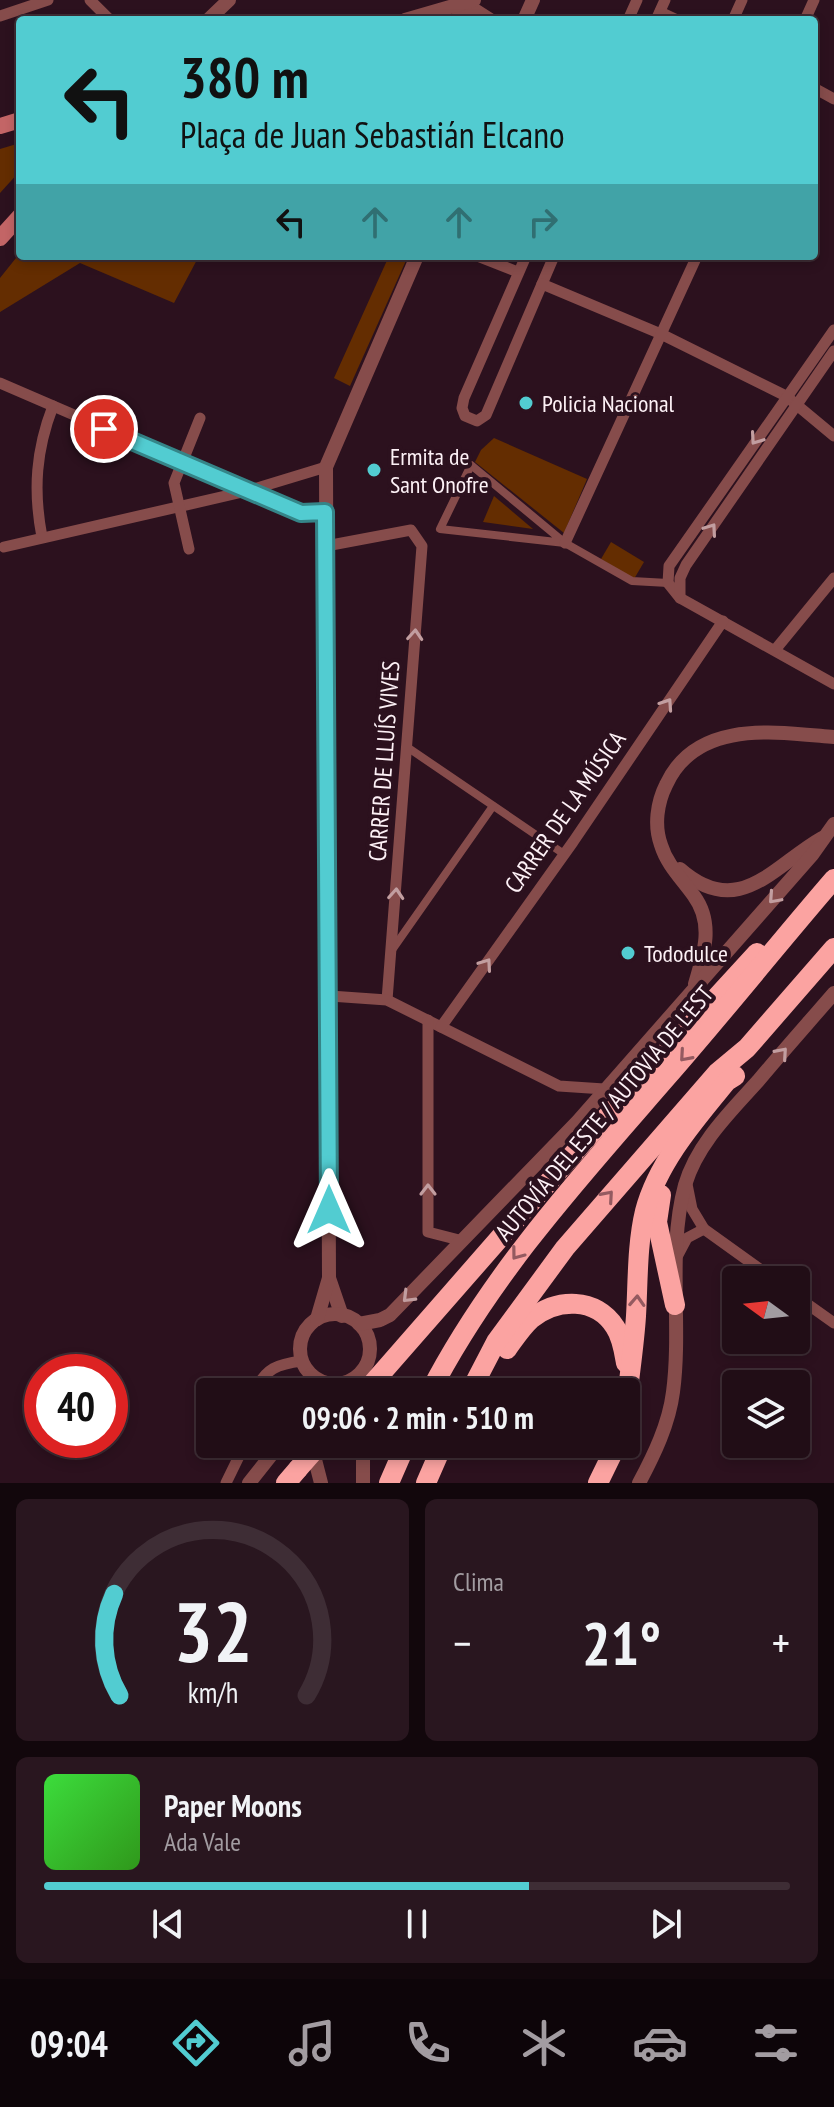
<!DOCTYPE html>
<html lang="es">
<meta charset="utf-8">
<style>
:root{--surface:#210d16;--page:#29161f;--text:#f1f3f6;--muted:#a29ca1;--line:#3e2d35;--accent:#52ccd1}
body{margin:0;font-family:"PT Sans Narrow",sans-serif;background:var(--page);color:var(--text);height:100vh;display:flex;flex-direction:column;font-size:30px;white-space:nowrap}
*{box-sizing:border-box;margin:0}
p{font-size:26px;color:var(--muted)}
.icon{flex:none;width:44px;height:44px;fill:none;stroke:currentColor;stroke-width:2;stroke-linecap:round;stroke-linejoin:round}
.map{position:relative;height:1483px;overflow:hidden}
.sheet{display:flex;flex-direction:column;gap:16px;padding:16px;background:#12070c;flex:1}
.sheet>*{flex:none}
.hud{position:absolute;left:16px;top:16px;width:802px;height:244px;border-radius:8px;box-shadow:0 4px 12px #0003,0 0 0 2px var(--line);background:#52ccd1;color:#111;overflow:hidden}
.needle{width:52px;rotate:285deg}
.tools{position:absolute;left:722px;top:1266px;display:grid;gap:16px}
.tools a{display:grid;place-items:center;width:88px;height:88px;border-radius:8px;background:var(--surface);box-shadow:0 4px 12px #0003,0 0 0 2px var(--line);font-size:40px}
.speed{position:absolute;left:24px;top:1354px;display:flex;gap:16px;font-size:40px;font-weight:700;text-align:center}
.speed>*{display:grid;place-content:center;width:104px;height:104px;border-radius:50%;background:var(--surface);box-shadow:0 4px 12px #0003,0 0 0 2px var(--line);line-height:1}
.speed .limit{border:12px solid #d22;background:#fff;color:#111}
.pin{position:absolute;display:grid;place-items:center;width:68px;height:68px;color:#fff;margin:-34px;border:4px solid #fff;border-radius:50%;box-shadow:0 2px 8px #0007}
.me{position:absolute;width:88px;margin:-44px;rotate:0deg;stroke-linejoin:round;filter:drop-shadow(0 0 6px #0008)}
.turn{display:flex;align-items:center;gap:28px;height:168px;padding:0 32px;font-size:36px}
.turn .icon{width:104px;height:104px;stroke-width:2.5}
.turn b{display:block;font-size:56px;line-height:68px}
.lanes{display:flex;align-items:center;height:76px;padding:0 32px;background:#0003;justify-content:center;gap:40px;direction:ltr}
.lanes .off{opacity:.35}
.big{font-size:60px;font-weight:600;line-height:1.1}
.sheet .tile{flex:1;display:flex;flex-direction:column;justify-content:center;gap:12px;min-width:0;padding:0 28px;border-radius:12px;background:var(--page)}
.sheet .dial{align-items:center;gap:0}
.dial svg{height:208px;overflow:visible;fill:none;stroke:var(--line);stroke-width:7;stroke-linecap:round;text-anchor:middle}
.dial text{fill:var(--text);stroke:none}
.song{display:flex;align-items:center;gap:24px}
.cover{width:96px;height:96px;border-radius:12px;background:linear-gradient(135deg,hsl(120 70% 55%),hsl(110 70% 35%))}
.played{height:8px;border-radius:4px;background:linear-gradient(90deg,var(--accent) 65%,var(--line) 65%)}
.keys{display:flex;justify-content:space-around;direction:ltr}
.heat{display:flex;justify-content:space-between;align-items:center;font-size:44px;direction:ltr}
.sheet .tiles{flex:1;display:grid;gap:16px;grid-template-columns:1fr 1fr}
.tile:last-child{grid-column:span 2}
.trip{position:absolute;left:196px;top:1378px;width:444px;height:80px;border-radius:8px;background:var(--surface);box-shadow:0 4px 12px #0003,0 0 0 2px var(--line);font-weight:600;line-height:80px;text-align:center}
.dock{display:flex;height:128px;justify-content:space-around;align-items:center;background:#0d0509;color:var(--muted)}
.dock .icon{width:56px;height:56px}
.dock .selected{color:var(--accent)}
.dock b{font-size:36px;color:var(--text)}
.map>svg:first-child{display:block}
</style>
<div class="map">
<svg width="834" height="1483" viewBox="0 0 834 1483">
<rect width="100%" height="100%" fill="#2c111e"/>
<g fill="#642d01">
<polygon points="20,143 20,171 0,193 0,149"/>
<polygon points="20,253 20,256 199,256 174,303 80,263 0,312 0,278"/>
<polygon points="389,256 408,256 350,386 334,378"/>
<polygon points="494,438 587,479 564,533 475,462 481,450"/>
<polygon points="494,496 533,529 483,522"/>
<polygon points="611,542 644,562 634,579 601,559"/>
</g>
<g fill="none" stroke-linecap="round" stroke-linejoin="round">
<g stroke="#864c4b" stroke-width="8">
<polyline points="565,543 471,465 440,529 565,543 632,581 668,583"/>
<polyline points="407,747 564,854"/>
<polyline points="392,950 493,806"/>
</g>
<g stroke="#864c4b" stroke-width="11">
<polyline points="90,0 110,20"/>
<polyline points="660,12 677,20"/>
<polyline points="0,16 48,0"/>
<polyline points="628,20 637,0"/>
<polyline points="656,20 665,0"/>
<polyline points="733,20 742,0"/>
<polyline points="805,20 814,0"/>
<polyline points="814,88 834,99"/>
<polyline points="477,256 518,272"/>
<polyline points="526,256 464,398 462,408 465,416 477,421 486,415 554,256"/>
<polyline points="542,284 661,334 786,396 834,436"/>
<polyline points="834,330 669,566 668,583 680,598 834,684"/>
<polyline points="0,383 301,513 325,512"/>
<path d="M42,537c-9,-47 -6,-87 11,-131"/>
<polyline points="565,543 697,256"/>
<polyline points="326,546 411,530 422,546 387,1000"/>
<polyline points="4,547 247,491 326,467"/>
<polyline points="189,549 174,483 200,418"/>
<polyline points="680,598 680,578 686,565 834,351"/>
<polyline points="775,650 834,578"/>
<polyline points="330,996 387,1000 559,1086 604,1089"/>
<polyline points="428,1020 428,1232 463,1241"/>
<polyline points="441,1027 573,842 723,621"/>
<polyline points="687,1184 692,1209 704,1229 775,1280"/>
<polyline points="678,1255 687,1238 704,1229"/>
<polyline points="796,1296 834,1323"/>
<path d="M255,1392c10,-24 23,-28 47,-31"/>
<polyline points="226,1483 245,1444"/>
</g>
<g stroke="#864c4b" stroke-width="14">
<polyline points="456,8 476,11 490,20"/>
<polyline points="208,20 229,0"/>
<polyline points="405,20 474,0"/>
<polyline points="524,20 533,0"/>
<path d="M680,869c59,52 94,-4 142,-31"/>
<path d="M695,984c9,-30 19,-61 -1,-88 -12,-17 -27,-31 -33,-51 -7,-19 -4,-42 5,-60 30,-66 109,-53 168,-48"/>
<polyline points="329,1278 342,1316"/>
<circle cx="335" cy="1349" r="35"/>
<polyline points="317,1319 329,1278 326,467 417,256"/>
<polyline points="359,1324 380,1320 390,1315 578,1121 812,855 834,824"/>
<polyline points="311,1375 311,1392"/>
<polyline points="312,1448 321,1483"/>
<polyline points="249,1483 280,1444"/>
<polyline points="363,1483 363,1444"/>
<path d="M639,1483c15,-28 30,-59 34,-91 9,-67 -6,-141 12,-207 12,-41 45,-73 73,-104 25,-30 51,-59 76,-88"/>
</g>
<g stroke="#c36566" stroke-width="16">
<polyline points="0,126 20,120"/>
<polyline points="0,238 20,216"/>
</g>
<g stroke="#fba3a1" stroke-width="20">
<polyline points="661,1195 657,1222 675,1305"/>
<path d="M507,1349c8,-11 15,-22 24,-30 26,-21 65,-22 84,8 7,10 9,24 11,36"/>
<polyline points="365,1392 582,1144 757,953"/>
<path d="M430,1392c61,-118 150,-215 236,-314 57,-65 111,-133 168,-199"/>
<polyline points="470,1392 496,1342 565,1248 717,1073 747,1048 834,948"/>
<path d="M626,1408c3,-31 8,-61 10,-92 2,-34 1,-72 9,-105 13,-49 50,-91 82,-130l8,-5"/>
<polyline points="286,1483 298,1469"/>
<polyline points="389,1483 406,1444"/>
<polyline points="426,1483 443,1444"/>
<polyline points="598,1483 617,1444"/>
</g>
<polyline stroke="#fba3a1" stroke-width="20" points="298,1469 320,1444"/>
</g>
<defs><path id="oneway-chevron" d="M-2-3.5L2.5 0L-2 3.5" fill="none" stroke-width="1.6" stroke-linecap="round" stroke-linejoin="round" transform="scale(2)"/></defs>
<g stroke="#c29ea0">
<use href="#oneway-chevron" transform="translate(756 439) rotate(125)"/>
<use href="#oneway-chevron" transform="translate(711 529) rotate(-55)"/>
<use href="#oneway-chevron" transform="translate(415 635) rotate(-86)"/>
<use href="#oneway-chevron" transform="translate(667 704) rotate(-56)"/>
<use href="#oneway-chevron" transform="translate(396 894) rotate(-86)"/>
<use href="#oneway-chevron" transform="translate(774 898) rotate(132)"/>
<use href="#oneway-chevron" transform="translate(486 964) rotate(-55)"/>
<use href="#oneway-chevron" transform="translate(782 1053) rotate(-49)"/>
<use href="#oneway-chevron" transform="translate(428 1190) rotate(-90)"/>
<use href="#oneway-chevron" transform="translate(408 1297) rotate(135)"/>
</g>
<g stroke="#945a60">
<use href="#oneway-chevron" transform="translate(685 1056) rotate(131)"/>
<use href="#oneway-chevron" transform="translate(608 1196) rotate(-49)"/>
<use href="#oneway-chevron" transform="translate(517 1254) rotate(127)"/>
<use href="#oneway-chevron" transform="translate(637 1301) rotate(-87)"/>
</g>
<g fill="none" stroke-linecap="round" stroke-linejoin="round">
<defs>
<polyline id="route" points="104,429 301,513 325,512 329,1210"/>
</defs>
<use href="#route" stroke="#358588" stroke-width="20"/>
<use href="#route" stroke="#52ccd1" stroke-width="14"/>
</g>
<g fill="#52ccd1" stroke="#2c111e" stroke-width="3">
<circle cx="526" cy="403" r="8"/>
<circle cx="374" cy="470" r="8"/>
<circle cx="628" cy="953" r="8"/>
</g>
<g text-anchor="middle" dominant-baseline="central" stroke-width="8" stroke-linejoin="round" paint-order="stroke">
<g font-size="24" fill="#fdf1f6" stroke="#2c111e" text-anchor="start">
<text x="542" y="403">Policia Nacional</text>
<text x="390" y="456">Ermita de<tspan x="390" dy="28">Sant Onofre</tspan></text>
<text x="644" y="953">Tododulce</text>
</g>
<g font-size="24" fill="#fdf1f6" stroke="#2c111e">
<text transform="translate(384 761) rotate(-86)">CARRER DE LLUÍS VIVES</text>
<text transform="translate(565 812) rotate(-55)">CARRER DE LA MÚSICA</text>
<text transform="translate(604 1113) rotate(-50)">AUTOVÍA DEL ESTE / AUTOVIA DE L'EST</text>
</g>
</g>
</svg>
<div class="tools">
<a><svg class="needle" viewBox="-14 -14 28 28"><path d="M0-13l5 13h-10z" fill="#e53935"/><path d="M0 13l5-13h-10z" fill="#a29ca1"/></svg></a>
<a><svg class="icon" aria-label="layers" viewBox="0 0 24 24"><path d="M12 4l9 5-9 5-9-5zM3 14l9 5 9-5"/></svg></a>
</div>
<div class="speed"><div class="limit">40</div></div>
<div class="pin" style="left:104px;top:429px;background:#d93025"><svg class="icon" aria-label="arrive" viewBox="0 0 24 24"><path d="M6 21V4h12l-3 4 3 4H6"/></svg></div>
<svg class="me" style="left:329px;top:1210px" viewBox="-20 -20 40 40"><path d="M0-17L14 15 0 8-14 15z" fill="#52ccd1" stroke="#fff" stroke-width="4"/></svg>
<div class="trip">09:06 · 2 min · 510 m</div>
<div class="hud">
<div class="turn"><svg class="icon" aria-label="left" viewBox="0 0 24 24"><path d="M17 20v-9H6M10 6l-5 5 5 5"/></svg><div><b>380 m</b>Plaça de Juan Sebastián Elcano</div></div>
<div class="lanes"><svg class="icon" aria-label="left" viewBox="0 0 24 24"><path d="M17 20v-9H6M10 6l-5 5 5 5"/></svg><svg class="icon off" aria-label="ahead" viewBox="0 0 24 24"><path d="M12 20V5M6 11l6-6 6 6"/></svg><svg class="icon off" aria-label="ahead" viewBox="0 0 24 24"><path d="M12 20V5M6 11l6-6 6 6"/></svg><svg class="icon off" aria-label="right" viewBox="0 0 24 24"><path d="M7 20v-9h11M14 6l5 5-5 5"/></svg></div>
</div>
</div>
<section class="sheet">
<div class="tiles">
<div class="tile dial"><svg viewBox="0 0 100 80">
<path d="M14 69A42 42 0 1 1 86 69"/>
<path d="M14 69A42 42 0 0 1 12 30" stroke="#52ccd1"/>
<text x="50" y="56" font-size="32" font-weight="700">32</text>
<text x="50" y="72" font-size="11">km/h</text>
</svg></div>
<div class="tile"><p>Clima</p>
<div class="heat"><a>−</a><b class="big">21°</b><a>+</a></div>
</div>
<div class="tile">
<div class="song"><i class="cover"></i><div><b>Paper Moons</b><p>Ada Vale</p></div></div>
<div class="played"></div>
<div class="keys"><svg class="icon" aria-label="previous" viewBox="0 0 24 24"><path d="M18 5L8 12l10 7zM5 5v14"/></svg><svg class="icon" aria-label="pause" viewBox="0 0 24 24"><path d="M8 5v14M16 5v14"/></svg><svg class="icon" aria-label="next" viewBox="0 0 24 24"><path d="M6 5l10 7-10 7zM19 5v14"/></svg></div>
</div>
</div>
</section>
<nav class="dock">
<b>09:04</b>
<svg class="icon selected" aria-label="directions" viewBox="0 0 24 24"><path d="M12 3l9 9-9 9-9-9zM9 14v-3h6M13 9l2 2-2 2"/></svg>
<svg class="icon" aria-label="music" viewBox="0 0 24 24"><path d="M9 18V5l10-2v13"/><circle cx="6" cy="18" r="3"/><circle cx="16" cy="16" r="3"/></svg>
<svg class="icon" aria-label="phone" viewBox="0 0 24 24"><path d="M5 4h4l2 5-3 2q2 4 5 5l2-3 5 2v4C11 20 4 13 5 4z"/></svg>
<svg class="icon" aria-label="climate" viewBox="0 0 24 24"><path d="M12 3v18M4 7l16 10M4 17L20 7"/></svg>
<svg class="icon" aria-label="car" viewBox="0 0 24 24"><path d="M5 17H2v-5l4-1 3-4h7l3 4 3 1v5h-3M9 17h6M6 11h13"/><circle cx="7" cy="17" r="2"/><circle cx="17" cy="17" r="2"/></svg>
<svg class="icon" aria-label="filters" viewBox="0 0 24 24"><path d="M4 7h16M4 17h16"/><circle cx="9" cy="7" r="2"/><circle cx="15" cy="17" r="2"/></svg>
</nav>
